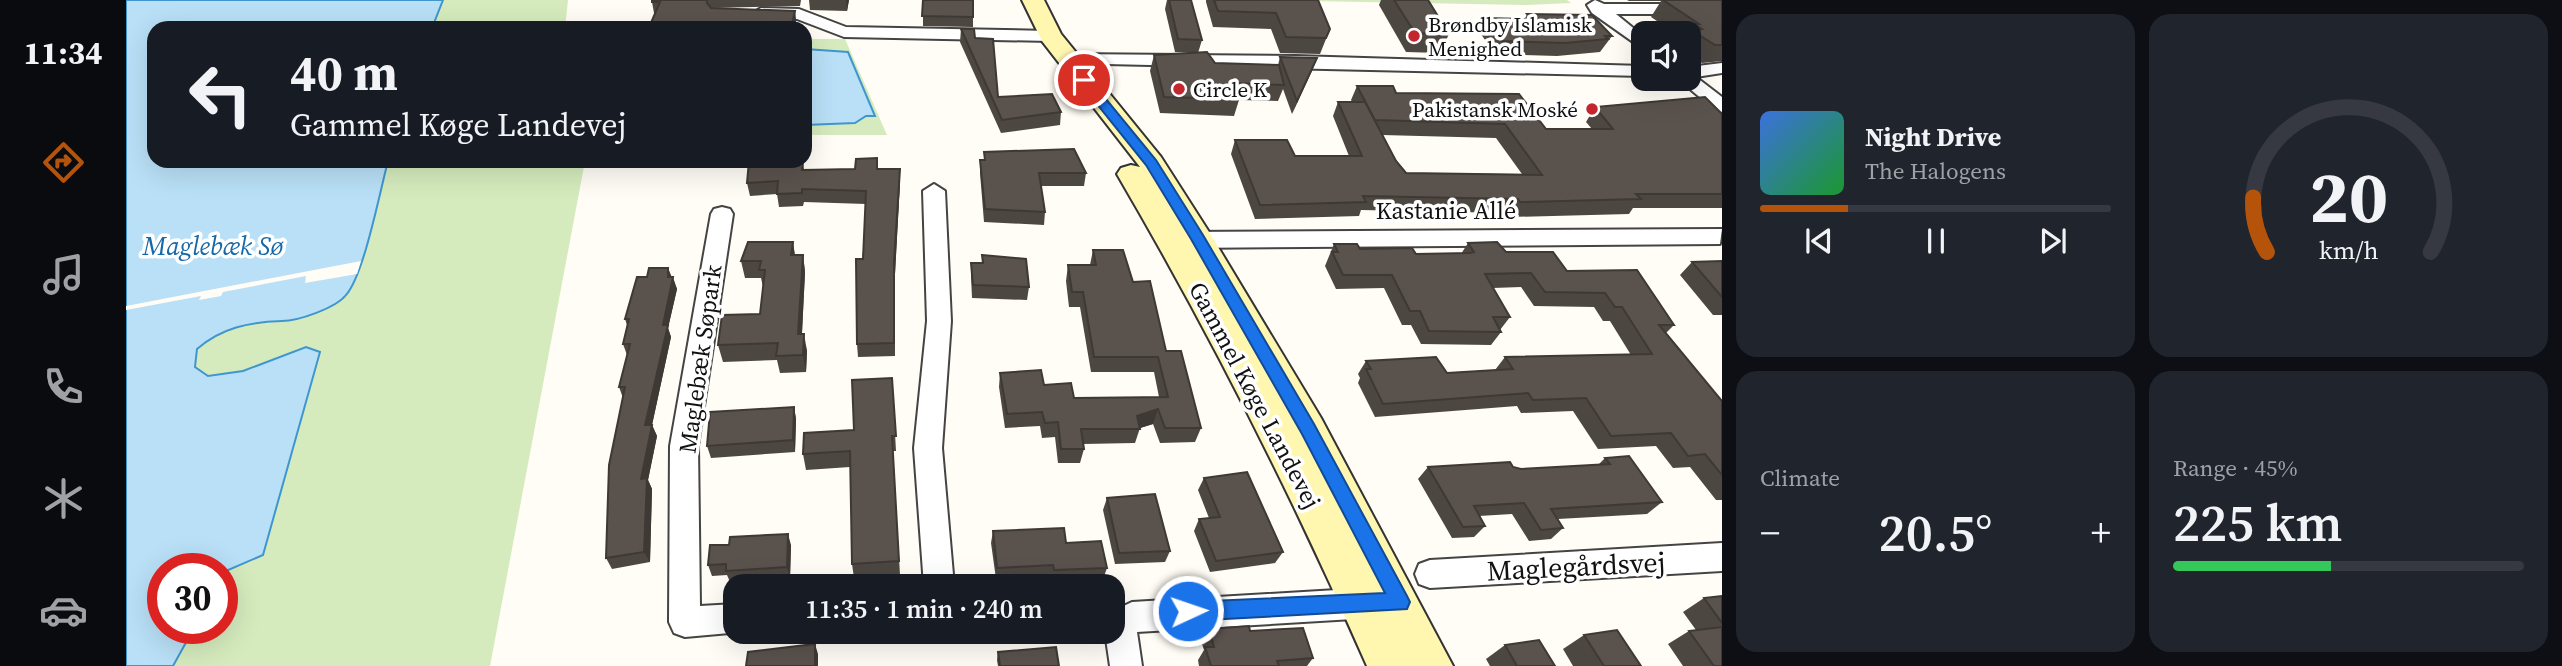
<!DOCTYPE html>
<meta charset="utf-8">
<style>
:root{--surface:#171b24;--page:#20242c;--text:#f1f3f6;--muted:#9ea1a6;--line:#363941;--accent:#b45309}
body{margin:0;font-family:"Source Serif 4",serif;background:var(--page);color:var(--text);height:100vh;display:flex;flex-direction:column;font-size:26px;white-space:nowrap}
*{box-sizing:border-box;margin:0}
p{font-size:23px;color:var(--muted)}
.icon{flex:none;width:38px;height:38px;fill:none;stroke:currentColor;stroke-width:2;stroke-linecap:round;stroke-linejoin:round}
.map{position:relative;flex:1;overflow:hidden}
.details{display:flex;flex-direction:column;gap:14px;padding:14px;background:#0d0f14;width:840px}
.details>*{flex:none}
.hud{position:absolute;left:21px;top:21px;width:665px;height:147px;border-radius:21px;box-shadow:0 7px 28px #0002;background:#171b24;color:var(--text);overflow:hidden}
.controls{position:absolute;left:1505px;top:21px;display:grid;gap:14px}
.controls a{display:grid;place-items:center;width:70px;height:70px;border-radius:14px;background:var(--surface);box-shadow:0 7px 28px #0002;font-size:35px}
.speed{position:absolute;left:21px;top:553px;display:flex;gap:14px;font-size:35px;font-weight:700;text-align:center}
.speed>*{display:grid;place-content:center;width:91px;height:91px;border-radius:50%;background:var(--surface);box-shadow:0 7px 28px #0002;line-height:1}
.speed .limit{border:10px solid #d22;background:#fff;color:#111}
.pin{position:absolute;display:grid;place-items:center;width:60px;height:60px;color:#fff;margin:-30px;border:4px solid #fff;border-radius:50%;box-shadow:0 2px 7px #0007}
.me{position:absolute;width:77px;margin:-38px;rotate:87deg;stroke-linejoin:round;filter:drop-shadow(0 0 5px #0008)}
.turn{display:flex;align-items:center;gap:24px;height:147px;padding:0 28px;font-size:32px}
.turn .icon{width:91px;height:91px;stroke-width:2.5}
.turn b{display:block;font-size:49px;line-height:60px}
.big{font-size:52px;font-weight:600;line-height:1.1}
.details .tile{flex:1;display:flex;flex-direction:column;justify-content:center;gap:10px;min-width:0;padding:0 24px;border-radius:21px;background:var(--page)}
.details .dial{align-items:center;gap:0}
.dial svg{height:182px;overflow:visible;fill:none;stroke:var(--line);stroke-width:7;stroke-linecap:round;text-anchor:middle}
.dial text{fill:var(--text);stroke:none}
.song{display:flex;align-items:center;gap:21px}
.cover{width:84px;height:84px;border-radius:10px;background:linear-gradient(135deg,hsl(220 70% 55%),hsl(130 70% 35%))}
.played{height:7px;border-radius:4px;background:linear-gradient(90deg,var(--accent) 25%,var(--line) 25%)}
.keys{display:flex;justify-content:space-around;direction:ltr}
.heat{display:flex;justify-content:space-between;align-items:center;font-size:38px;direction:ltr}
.charge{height:10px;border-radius:5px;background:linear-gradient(90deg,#34c759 45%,var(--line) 0)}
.details .tiles{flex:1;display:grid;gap:14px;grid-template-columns:repeat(2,1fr)}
.trip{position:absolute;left:597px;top:574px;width:402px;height:70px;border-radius:21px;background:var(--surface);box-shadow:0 7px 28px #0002;font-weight:600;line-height:70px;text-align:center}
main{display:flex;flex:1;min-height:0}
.tab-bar{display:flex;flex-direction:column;width:126px;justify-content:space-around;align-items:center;background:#090b0e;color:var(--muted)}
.tab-bar .icon{width:49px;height:49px}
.tab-bar .on{color:var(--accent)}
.tab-bar b{font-size:32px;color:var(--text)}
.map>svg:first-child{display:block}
</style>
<main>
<nav class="tab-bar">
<b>11:34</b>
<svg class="icon on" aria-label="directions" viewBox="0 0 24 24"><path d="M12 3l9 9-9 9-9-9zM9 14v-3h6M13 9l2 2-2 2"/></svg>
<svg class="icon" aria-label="music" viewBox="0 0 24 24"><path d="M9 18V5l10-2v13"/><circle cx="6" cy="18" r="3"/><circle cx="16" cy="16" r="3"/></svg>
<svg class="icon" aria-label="phone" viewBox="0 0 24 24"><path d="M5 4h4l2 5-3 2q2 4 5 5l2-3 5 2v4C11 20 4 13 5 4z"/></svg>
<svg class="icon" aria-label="climate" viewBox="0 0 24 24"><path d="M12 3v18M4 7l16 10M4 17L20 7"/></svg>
<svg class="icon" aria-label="car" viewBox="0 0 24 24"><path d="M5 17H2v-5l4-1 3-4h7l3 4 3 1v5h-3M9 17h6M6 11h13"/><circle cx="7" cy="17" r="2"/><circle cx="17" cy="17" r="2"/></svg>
</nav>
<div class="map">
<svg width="1596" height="666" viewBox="0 0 1596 666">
<rect width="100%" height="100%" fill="#fffdf5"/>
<g fill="#d5ebbd">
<polygon points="317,0 442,0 439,28 306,28"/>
<polygon points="1137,0 1441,0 1445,3 1401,5"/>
<polygon points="679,39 719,39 761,135 679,135"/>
<path d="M262,161h197l-95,505h-317l21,-38h28v-49l6,-9 54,-214 -39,15 -35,5 -13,-9 2,-18c27,-25 54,-25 89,-28 26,-2 55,-25 70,-46 10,-14 26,-92 32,-114z"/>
</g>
<g fill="#b9e0f7" stroke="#3f96cf" stroke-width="2">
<path d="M0,0h317l-11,28h-278v133h234c-8,30 -24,114 -42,134 -10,13 -48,26 -64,26 -33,1 -61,7 -85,28l-2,18 13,9 35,-5 63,-24 14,5 -57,203 -35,15 -6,9v-10h-59v59h31l-21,38h-47z"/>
<polygon points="679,49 722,52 749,116 740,116 729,123 679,125"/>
</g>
<polygon fill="#fffdf5" points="235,261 231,274 179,283 180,276 97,292 95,296 73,300 75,296 0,310 0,306"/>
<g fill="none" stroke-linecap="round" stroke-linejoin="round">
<defs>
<g id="minor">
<polygon points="1469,0 1478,4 1562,4 1570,9 1562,14 1490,14 1517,36 1517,49 1466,13 1461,5"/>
<polygon points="635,8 673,9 720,27 924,31 933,36 924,41 718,37 671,19 629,17 627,13"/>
<polygon points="941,54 1170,56 1517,66 1517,76 935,63 932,59 935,55"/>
<polygon points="1596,63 1596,73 1570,77 1596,97 1596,112 1589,110 1552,79 1563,79 1563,67"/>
<polygon points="808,184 819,191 825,321 816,448 828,586 798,586 788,448 801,321 797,191"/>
<polygon points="596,207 604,209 607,214 572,446 574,606 609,604 609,632 615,632 559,637 548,633 543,622 544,446 585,214 588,209"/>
<polygon points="1596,229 1594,244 1055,248 1047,245 1044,240 1047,235 1055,232"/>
<polygon points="1596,543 1596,571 1304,588 1293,584 1289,574 1293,564 1304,560"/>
<polygon points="1244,588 1255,593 1260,603 1255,613 1244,618 1011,632 1016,666 984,666 979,632 987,632 987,611 1006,602"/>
</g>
<path id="secondary" d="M896,0h22l17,34 100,123 48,75 112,186 132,248h-86c-74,-169 -157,-333 -250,-492l4,-6 10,-3 9,2 -98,-126z"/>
</defs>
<use href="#minor" stroke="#444" stroke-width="4"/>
<use href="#secondary" stroke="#333" stroke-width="4"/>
<use href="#minor" fill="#fff" fill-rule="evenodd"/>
<use href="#secondary" fill="#fff6b0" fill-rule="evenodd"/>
</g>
<g fill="#4d4742" fill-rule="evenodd">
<polygon points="526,0 675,0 674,6 584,8 669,11 670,22 669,28 525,28 524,25 530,13 528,13 526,2"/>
<polygon points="683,0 723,0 721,11 684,10"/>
<polygon points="797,0 847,17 847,27 797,26"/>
<polygon points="1041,0 1065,0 1076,40 1072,53 1049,52 1039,9"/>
<polygon points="1080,0 1192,0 1204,29 1194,54 1154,53 1145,29 1087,27 1080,2"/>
<polygon points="1255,0 1302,0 1323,34 1314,53 1280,52 1253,5"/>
<polygon points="1501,0 1596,0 1596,61 1576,63 1563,54 1563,33 1549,33 1525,17 1535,1 1503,1"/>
<polygon points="1401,14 1486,36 1474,52 1431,56 1369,54 1352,30 1359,18 1399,19"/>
<polygon points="835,29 849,38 872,97 935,112 934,125 875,133 834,42"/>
<polygon points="1028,55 1089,63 1152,65 1154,57 1191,58 1166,114 1157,89 1152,101 1113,100 1108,116 1034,113 1024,71"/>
<path d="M1231,86l39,7 150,36h46l-6,-7 9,-15 127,7v94h-89l-4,6 -118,3 -3,-4 -147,-3 -2,6 -104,3 -24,-65 4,-14 60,16h54l-16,-40 5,-14h14l-1,-2zM1256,135l114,3 26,36 -116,-1 -10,-12z"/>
<polygon points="858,152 960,173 958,186 915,186 919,212 918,225 858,222 854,173 854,160 858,160"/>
<polygon points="751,158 752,169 774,169 774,182 769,274 769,356 732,357 731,344 740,204 678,202 677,206 653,207 651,194 624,196 621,183 623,161 677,161 678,170 729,169"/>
<polygon points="667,242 669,255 677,255 679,272 676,334 681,351 680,372 654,373 651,360 597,362 592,345 634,314 637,287 635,278 619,278 615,261"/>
<polygon points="1342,243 1380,252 1441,271 1548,325 1540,333 1596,401 1596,500 1590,500 1564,467 1547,468 1530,446 1472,449 1447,411 1395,413 1391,406 1249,417 1232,383 1234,378 1232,374 1240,361 1321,373 1369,370 1379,357 1505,355 1484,321 1477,321 1468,307 1408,306 1395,287 1367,288 1384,317 1374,330 1375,332 1365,345 1295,344 1285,325 1276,325 1258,288 1210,289 1199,266 1208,244 1234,249 1290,254 1335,254"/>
<polygon points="967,250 1007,282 1075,428 1069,442 1034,443 1027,424 1014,428 1009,443 957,444 958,449 954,463 932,463 929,437 916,438 914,426 879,428 873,387 874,373 918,385 948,398 1033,397 1028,372 965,372 954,307 943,307 940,281 942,265 964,265"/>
<polygon points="856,255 903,287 901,300 846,298 845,276 845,263 856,263"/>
<polygon points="1596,261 1596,315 1587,315 1554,275 1566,262"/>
<polygon points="542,268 551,289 542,328 545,337 526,425 531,436 522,480 526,489 524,562 486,569 480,558 497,398 493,387 501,355 497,344 501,325 499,319 521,277"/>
<polygon points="766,378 770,451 767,451 774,575 728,578 726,564 724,467 680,470 677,454 728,430"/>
<polygon points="668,407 670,419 669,452 585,458 581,446"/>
<polygon points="1479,458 1536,502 1521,514 1432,519 1437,528 1425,539 1403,541 1386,514 1353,516 1359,526 1348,537 1326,538 1292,479 1302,467 1387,467 1395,469 1472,465"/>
<polygon points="1078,478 1157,552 1149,563 1084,572 1068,531 1073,519 1083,518 1072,490"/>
<polygon points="981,498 1044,551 1039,562 989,564 977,510"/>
<polygon points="867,531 940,543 981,568 977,579 925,581 924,576 870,579 865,543"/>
<polygon points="665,545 664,578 604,582 601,575 586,576 582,565"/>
<polygon points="1596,596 1596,666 1557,666 1542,644 1563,631 1570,630 1557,612 1578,598"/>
<polygon points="1083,629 1124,631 1187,658 1181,666 1073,666 1072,660 1078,650 1075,641"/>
<polygon points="1458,635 1515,666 1447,666 1437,649"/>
<polygon points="1379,645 1429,666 1364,666 1360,659"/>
<polygon points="872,652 933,666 872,666 871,660"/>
</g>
<g fill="#3f3936">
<polygon points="720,0 723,0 721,11"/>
<polygon points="669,11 670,22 669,28 665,28"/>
<polygon points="1191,58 1186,71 1166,114 1171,101"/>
<polygon points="774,169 774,182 769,274 769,356 768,261"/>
<polygon points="667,242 669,259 665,255"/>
<polygon points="677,255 679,272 675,351 672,334"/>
<polygon points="542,268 546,280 547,277 551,289 542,328 545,337 526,425 531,436 522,480 526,489 524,562 518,552 515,479 519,425 537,325"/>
<polygon points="678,334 681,351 680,372 677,355"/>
<polygon points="668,407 670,419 669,452 667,440"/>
<polygon points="1032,409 1027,424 1011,429 1011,416"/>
<polygon points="662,534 665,545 664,578 661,567"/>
<polygon points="689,644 692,654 692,666 689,666"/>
</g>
<g fill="#5a524d" stroke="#3f3936" stroke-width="2">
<polygon points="526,0 581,0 581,3 585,8 669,11 665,28 524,25 534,2 526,2"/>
<polygon points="797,0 847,0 847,17 796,16"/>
<polygon points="1043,0 1065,0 1076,40 1052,39"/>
<polygon points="1088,0 1192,0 1204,29 1200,38 1160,37 1150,13 1092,11"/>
<polygon points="1268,0 1302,0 1323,34 1289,33"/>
<polygon points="1537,0 1596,0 1596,45 1589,45 1565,30 1576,29 1569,24 1573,24"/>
<polygon points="1401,14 1466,15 1486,36 1479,36 1482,39 1439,43 1376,41 1359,18 1405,19"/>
<polygon points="835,29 848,29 849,38 867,39 872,97 926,94 935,112 876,120"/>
<polygon points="1081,52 1089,63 1153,65 1158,85 1108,83 1113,99 1038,97 1028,55"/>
<polygon points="1154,57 1191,58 1171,101"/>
<polygon points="1231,86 1267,86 1270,93 1393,94 1420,129 1487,129 1469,107 1579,97 1596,114 1596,194 1510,194 1515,199 1394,202 1392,199 1237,196 1240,202 1134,205 1109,140 1161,140 1169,156 1236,156 1212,102 1239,102 1270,161 1280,173 1416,175 1379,124 1249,120"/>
<polygon points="948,149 960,173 913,173 919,212 859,209 854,160 859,160 858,152"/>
<polygon points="751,158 751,169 774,169 768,261 768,343 731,344 730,259 737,259 740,191 676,189 676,193 651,194 652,181 621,183 623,161 677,161 676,170 729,169 730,159"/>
<polygon points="622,242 667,242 665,255 677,255 672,334 678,334 677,355 650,356 652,343 592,345 596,315 634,314 639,270 633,270 635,261 615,261"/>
<polygon points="1371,242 1380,252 1427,252 1441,271 1511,270 1548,325 1533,325 1596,401 1596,475 1579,454 1562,456 1545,433 1485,436 1460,398 1407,400 1402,393 1257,404 1240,369 1245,369 1240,361 1310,357 1321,373 1387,369 1379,357 1526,354 1496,307 1489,307 1479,293 1419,292 1405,273 1359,274 1384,317 1367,317 1375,332 1303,331 1294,311 1284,311 1266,275 1217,275 1206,252 1212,252 1208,244 1231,244 1234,249 1286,248 1290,254 1344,253 1348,252 1342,243"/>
<polygon points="967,250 997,250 1007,282 1024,281 1040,351 1055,351 1075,428 1039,428 1032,409 1011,416 1014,429 955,429 958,449 935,449 932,422 919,423 916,412 881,414 874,373 915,370 918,385 945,383 948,398 1042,397 1032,357 968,357 957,292 946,292 942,265 970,265"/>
<polygon points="856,255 900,259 903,287 847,285 845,263 857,263"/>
<polygon points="1596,261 1596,297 1566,262"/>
<polygon points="523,268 542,268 542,277 547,277 537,325 542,325 519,425 526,425 515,479 521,478 518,552 480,558 483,465 499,387 493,387 504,344 497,344 503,319 499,319 511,277 521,277"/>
<polygon points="766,378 770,436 766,436 773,561 726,564 724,451 677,454 678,433 728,430 726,380"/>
<polygon points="668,407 667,440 581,446 584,412"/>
<polygon points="1503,456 1536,502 1425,509 1437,528 1415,530 1398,503 1348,506 1359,526 1337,527 1302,467 1384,462 1387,467 1395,469 1484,464 1479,458"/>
<polygon points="1121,472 1157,552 1090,561 1073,519 1094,517 1078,478"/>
<polygon points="1029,494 1044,551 993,553 981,498"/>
<polygon points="938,528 940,543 975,541 981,568 928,570 927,565 871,568 867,531"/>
<polygon points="662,534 661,567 600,571 600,564 582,565 584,545 603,545 604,537"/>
<polygon points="1596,596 1596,623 1578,598"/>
<polygon points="1123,626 1124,631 1177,628 1187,658 1151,661 1153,666 1085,666 1079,647 1088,647 1083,629"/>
<polygon points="1596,627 1596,666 1588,666 1563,631"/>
<polygon points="1491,630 1515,666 1478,666 1458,635"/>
<polygon points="1413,640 1429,666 1391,666 1379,645"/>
<polygon points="689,644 689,666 620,666 622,652"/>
<polygon points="930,647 933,666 874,666 872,652"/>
</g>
<polygon fill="#1a73e8" stroke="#114b97" stroke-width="2" points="954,77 962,77 1030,160 1077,235 1188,424 1281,596 1284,602 1281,609 1062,621 1055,618 1052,611 1055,605 1062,602 1259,593 1176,434 1065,239 1020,165 954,83"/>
<g fill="#c4262e" stroke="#fff" stroke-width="2.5">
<circle cx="1288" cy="36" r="7"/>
<circle cx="1053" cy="89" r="7"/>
<circle cx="1466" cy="109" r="7"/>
</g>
<g text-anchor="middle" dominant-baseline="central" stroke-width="7" stroke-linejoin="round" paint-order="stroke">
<g font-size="21" fill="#111" stroke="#fff" text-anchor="start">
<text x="1302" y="24">Brøndby Islamisk<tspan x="1302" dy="24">Menighed</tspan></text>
<text x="1067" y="89">Circle K</text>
<text x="1452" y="109" text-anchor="end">Pakistansk Moské</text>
</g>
<g font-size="24" fill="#111" stroke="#fff">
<text x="1320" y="210">Kastanie Allé</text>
<text transform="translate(574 359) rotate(-82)">Maglebæk Søpark</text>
<text transform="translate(1129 395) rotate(62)">Gammel Køge Landevej</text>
</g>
<g font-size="26" font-style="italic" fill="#1768a6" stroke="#fff">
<text x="87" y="246">Maglebæk Sø</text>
</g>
<g font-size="28" fill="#111" stroke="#fff">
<text transform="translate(1450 566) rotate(-3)">Maglegårdsvej</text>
</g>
</g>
</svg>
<div class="controls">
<a><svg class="icon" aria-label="sound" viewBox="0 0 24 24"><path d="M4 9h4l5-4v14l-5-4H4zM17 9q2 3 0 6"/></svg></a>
</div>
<div class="speed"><div class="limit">30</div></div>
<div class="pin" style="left:958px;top:80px;background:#d93025"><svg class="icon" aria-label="arrive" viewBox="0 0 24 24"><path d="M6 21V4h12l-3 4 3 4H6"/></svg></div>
<svg class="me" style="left:1062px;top:611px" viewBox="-20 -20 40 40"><circle r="17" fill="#1a73e8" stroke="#fff" stroke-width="3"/><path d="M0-11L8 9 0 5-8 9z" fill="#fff"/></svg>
<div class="trip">11:35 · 1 min · 240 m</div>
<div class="hud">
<div class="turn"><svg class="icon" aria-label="left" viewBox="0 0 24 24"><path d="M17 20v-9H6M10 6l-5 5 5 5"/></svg><div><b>40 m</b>Gammel Køge Landevej</div></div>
</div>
</div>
<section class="details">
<div class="tiles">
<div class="tile">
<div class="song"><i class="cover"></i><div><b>Night Drive</b><p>The Halogens</p></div></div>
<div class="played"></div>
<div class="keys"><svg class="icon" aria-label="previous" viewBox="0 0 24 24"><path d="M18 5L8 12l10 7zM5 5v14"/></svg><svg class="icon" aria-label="pause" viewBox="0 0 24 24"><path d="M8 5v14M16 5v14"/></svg><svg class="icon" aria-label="next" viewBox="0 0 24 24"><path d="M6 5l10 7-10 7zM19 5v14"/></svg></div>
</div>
<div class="tile dial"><svg viewBox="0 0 100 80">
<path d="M14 69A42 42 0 1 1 86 69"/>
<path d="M14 69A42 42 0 0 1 8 45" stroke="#b45309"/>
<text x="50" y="56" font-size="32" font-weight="700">20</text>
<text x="50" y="72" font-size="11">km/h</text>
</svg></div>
<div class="tile"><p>Climate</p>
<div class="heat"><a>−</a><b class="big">20.5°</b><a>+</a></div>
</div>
<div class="tile"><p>Range · 45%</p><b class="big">225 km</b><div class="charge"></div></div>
</div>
</section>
</main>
